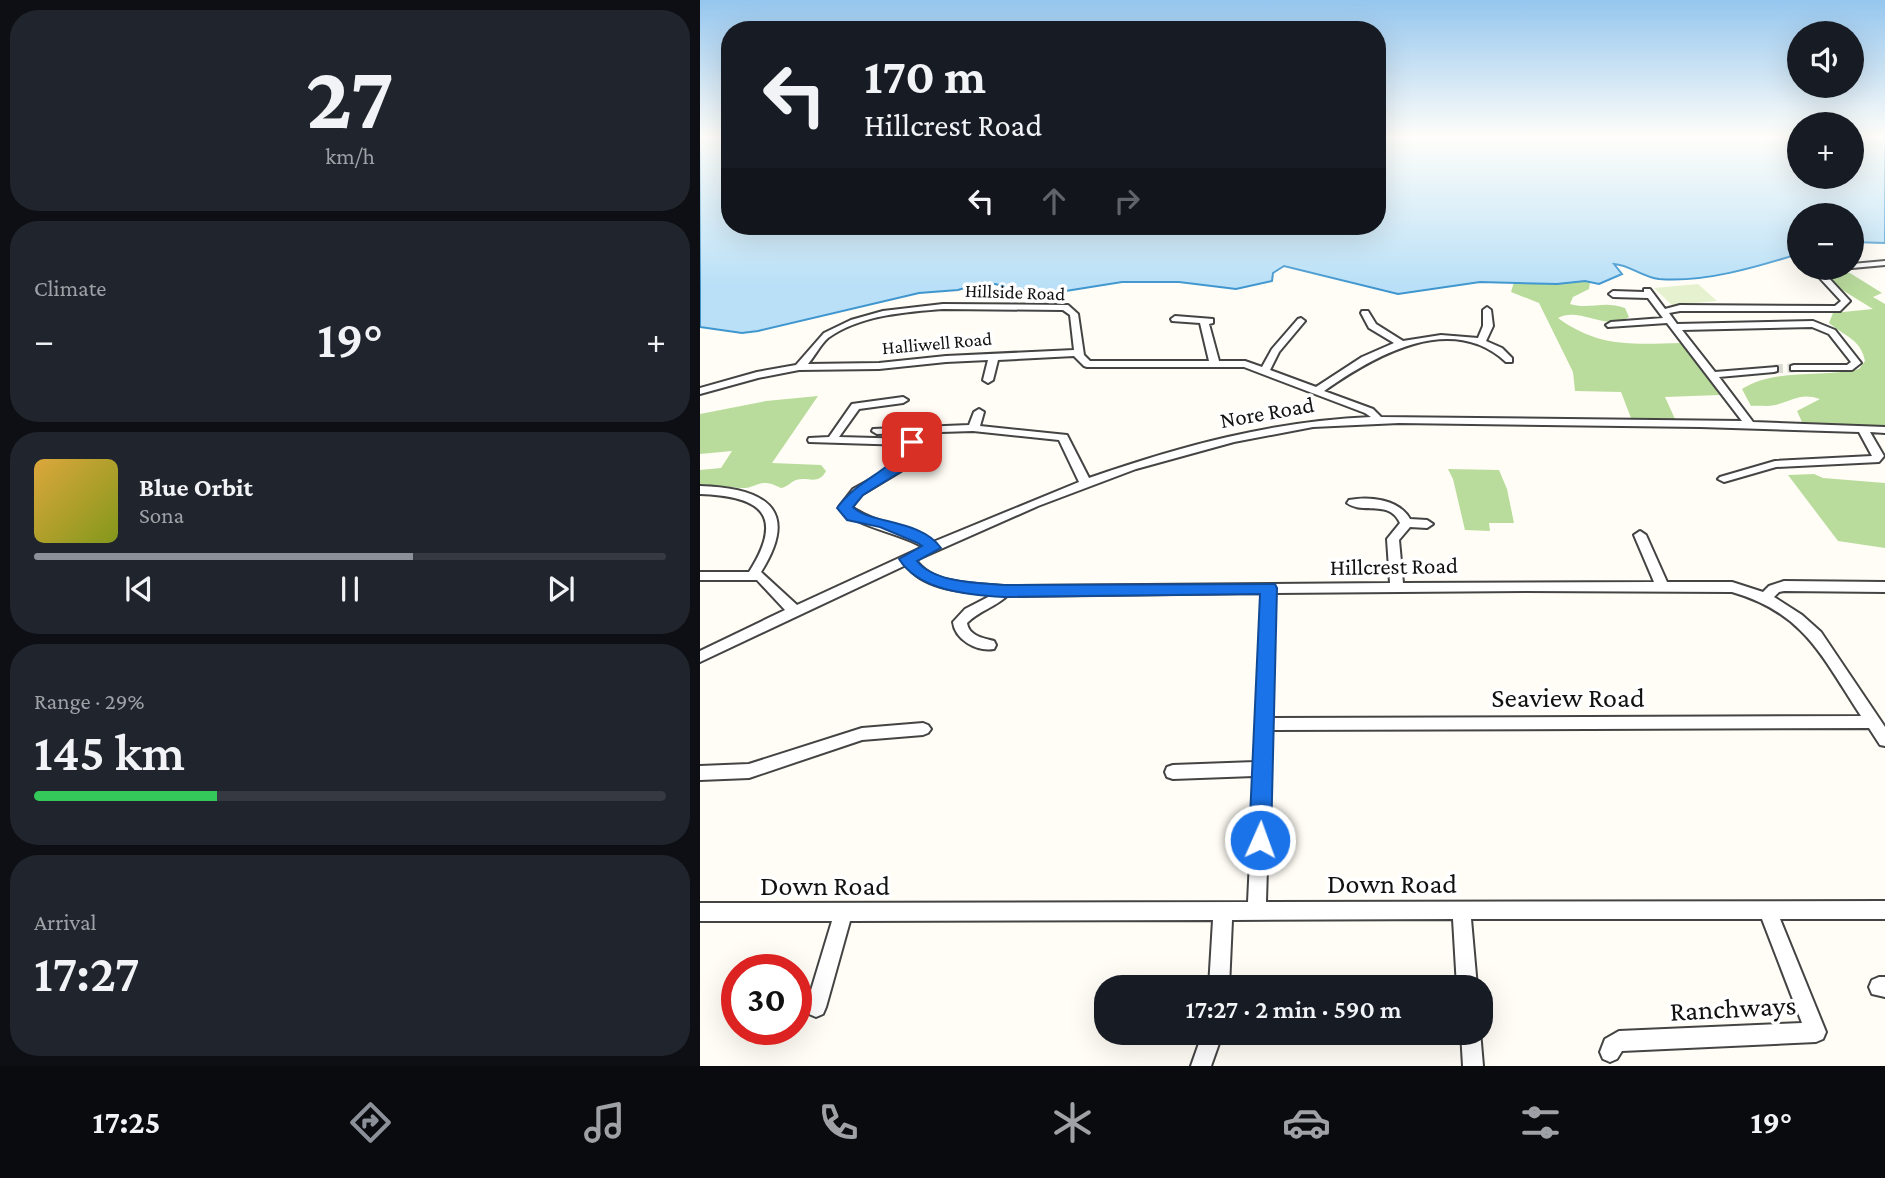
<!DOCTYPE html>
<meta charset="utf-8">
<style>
:root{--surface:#171b24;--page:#20242c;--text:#f1f3f6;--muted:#9ea1a6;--line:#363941;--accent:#8c9099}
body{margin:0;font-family:"Crimson Pro",serif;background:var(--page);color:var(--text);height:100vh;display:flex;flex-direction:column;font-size:26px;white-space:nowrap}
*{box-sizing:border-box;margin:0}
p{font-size:23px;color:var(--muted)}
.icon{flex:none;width:38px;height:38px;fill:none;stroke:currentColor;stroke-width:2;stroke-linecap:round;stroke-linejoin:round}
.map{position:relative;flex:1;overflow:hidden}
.panel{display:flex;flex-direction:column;gap:10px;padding:10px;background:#0d0f14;width:700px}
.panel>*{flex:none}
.top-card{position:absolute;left:21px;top:21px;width:665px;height:214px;border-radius:28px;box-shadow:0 7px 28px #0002;background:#171b24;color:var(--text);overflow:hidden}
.buttons{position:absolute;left:1087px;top:21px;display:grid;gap:14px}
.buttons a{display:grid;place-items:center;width:77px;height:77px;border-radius:50%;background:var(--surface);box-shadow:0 7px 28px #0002;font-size:35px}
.speed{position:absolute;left:21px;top:954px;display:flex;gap:14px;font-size:35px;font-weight:700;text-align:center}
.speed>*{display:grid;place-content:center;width:91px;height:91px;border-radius:50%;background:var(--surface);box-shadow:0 7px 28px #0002;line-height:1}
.speed .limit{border:10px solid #d22;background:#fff;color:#111}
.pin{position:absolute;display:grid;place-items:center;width:60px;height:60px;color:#fff;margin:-30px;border-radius:14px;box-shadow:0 4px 10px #0006}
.me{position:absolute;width:77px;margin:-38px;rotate:2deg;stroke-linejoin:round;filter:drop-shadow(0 0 5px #0008)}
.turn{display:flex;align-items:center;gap:24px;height:147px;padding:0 28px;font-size:32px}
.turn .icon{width:91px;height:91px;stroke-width:2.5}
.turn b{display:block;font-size:49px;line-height:60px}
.lanes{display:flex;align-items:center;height:66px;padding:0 28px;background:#0003;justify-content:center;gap:35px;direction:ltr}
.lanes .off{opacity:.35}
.big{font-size:52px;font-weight:600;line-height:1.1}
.panel .widget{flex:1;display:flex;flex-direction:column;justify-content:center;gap:10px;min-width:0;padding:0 24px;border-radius:28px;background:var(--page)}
.panel .dial{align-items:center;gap:0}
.dial b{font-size:91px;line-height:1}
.song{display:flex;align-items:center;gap:21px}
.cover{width:84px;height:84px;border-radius:10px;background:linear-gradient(135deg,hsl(40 70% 55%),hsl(70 70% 35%))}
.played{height:7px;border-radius:4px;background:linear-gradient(90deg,var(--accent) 60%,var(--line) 60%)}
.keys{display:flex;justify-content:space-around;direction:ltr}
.heat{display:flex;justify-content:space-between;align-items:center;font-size:38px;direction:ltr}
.charge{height:10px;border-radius:5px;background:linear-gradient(90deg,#34c759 29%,var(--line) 0)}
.trip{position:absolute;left:394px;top:975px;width:399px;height:70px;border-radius:28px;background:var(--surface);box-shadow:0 7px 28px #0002;font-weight:600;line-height:70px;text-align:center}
.menu{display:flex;height:112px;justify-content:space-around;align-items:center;background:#090b0e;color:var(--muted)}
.menu .icon{width:49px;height:49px}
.menu .selected{color:var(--accent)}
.menu b{font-size:32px;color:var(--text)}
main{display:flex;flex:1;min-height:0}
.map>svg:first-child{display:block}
</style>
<main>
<section class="panel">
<div class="widget dial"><b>27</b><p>km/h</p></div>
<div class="widget"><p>Climate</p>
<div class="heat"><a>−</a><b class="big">19°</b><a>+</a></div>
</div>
<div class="widget">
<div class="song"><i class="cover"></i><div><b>Blue Orbit</b><p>Sona</p></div></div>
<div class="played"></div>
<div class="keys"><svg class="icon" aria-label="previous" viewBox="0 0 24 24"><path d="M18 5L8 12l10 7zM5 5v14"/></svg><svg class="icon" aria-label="pause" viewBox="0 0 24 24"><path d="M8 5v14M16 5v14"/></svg><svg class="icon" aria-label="next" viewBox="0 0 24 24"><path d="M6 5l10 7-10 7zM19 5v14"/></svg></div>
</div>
<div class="widget"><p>Range · 29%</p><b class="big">145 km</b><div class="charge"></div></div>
<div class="widget"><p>Arrival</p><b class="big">17:27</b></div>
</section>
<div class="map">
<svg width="1185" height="1066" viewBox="0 0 1185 1066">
<rect width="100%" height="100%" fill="#fffdf5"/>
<g fill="#b9dc9c">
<path d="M1137,271l13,2 32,20 -9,4 12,7v124l-83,-6 -5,-11 23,-12c-19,-7 -28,2 -45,6 -8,2 -16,0 -24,1l-9,-17c33,-21 79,-11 117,-20l6,-8c-4,-22 -21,-25 -36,-38l4,-10 40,-4 -34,-21 -10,-11z"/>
<path d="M873,281l17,1 -1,7 -16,8 -3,7c19,6 34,-4 55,4l4,9c-23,15 -50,-11 -71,1 41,30 75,26 123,25l39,52 -55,2 10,22 -44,-1 -10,-26 -46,-1 -2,-19 -34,-69 -28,-11 3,-10 43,2z"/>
<path d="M118,396l-46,67 49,2 5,6c-8,15 -18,5 -30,9 -6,2 -8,7 -15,8 -23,-12 -23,1 -41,0 -13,-1 -27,-3 -40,-4v-14l21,-2 11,-17 -32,3v-40l66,-13z"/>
<polygon points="748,469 799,470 807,489 814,523 789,523 790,531 765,530 753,479"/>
<polygon points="1114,474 1123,478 1185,483 1185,548 1138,541 1088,475"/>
</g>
<polygon fill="#e6f2cf" points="998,284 1017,301 972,305 954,288"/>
<path fill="#b9e0f7" stroke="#3f96cf" stroke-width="2" d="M0,136h30v90h647v-90h422v41h53v-41h33v107l-33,-1v-27h-53l-1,39c-41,13 -95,29 -139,25 -17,-2 -29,-14 -45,-15l8,10 -23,10 -14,-3 -28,3 -77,-2 -82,12 -114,-28 -11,7 -1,8 -36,8 -57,-7h-57l-75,12 -63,-12 -26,8 -39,3 -161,38 -16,2 -42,-6z"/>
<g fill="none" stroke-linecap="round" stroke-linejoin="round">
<polyline stroke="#dbdad3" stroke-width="9" stroke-dasharray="9 4.5" stroke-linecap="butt" points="1074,369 1094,368"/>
<defs>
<g id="minor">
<polygon points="1185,261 1185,265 1152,268 1149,268 1152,268 1152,264"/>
<path d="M1124,268h9l-7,7 24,26 -10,10h-160l-11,2 8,11 136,-3 22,9 26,33 -9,7h-61v-4l3,-1h53l4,-3 -22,-28 -17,-7 -130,3 33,42 62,-5v4l-3,1 -55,5 34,45 132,5v6l-15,-1 14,24 -5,6 -103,5 -52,15 -6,-3 2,-2 55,-16 97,-5 -13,-24 -159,-5 -301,-4 -86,4 -79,15 -98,27 -98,37 -122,54c17,25 61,24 88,26l386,-3 -3,-44 13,-16c-11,-24 -37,-8 -53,-20l2,-3c20,-4 50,-1 61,19l17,1 6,4 -6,4 -17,-1 -11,13 4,43 251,-1 -20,-47 6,-4 6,4 21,47h65l31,10 6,-6 15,-5 101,1v10l-101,-1 -5,1 -5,5 28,18 19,17 64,95v19l-5,-1 -11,-17 -598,2 -5,172 619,-1v18h-105l46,113 -3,7 -7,3 -194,9 -5,8 -7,3 -7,-3 -3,-7 5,-13 14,-8 183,-8 -40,-104h-291l6,68h-20l-4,-68 -221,1 -3,67h-20l4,-67 -363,1 -24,86 -3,7 -7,3 -7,-3 -3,-7 26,-86h-132v-18l548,-1 6,-126 -81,3 -6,-2 -2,-5 2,-5 6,-2 82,-3 7,-169 -255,3c-12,11 -28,15 -40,27 2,13 16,15 27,18l2,4 -2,4c-17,3 -39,-9 -41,-27l12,-13 27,-14c-28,-3 -69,-5 -86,-30l-206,97v-11l85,-41 -28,-30h-57v-8h49c37,-58 11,-76 -49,-78v-8c62,2 102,21 61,86l36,33 126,-58c-24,-15 -67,-19 -84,-40l14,-18 40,-22 15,-20 -1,-2 -98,-3 -1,-2 1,-2 20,-1 23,-33 51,-7 5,3 -5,3 -44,6 -20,28 73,2 4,1 2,7 -17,24 -40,24 -9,12c23,17 57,18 81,35l146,-60 -20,-42 -86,-9 -96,3 -5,-3 1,-2 96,-4 5,-13 5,-3 5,3 -4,14 87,9 22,43c92,-32 184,-57 282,-61l-6,-4 -121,-46h-157l-3,-1 -10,-10 -76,4 -5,20 -5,3 -5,-3 5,-20 -42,2 -67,7 -80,1 -41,8 -58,16v-6l57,-16 39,-7 28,-32 27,-13 32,-9 60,-7 125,1 10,9 6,41 6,6h119l-9,-38 -28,-2 -1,-2 4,-3 38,3v4l-4,1 10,37h26l17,6 10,-18 26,-30 3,-1 4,3 -26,31 -9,18 46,17 46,-30 32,-14 -25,-15 -8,-15 1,-2h6l8,13 27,17 38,-6 37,3 5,-12v-16l4,-3 4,3 2,16 -7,15 16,7 10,10v4h-6c-55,-51 -132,-6 -182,29l49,18 8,8 361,4 -75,-98 -59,4 -2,-2 5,-3 52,-4 -15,-20 -35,-1 -4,-3 4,-3 31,1v-3h6l15,20 15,-4 155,1 6,-5 -24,-26zM243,309l120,1 7,5 4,35 -128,6 -67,7 -71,1c7,-8 12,-19 20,-26 32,-23 78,-26 115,-29zM825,591l207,1c73,21 90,65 129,124l-589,2 3,-125z"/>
<polygon points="223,723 228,725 231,729 228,733 223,735 162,740 49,778 0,780 0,766 49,764 162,728"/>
<polygon points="1179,977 1185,977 1185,997 1172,994 1169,987 1172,980"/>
<polygon points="780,1031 783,1066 763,1066 761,1032 780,1032"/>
<polygon points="503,1032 523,1032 511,1066 491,1066"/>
</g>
</defs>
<use href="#minor" stroke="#444" stroke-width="4"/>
<use href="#minor" fill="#fff" fill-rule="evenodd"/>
</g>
<linearGradient id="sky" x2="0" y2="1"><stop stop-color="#95c6ee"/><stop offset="0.48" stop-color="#fffefa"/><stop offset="1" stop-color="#fffefa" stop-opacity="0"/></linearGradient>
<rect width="1185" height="286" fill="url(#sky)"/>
<path fill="#1a73e8" stroke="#114b97" stroke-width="2" d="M212,438l5,1 4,8 -16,22 -42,26 -10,12c16,17 68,12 88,41l-24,13c17,22 62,22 87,24l271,-1 2,4 -6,252 -4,7 -7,3 -8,-3 -3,-7 11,-246 -256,3c-35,-2 -85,-6 -105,-38l23,-13 -4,-3 -38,-16 -33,-7 -10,-12c19,-27 50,-35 69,-61l-1,-5z"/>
<g text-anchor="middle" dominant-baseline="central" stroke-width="7" stroke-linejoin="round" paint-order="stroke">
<g font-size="19" fill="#111" stroke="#fff">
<text transform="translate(315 292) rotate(2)">Hillside Road</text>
<text transform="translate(237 343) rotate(-5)">Halliwell Road</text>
</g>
<g font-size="23" fill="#111" stroke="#fff">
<text transform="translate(567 412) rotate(-10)">Nore Road</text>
<text transform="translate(694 566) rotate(-1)">Hillcrest Road</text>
</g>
<g font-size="28" fill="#111" stroke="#fff">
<text x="868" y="697">Seaview Road</text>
<text x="692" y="883">Down Road</text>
<text x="125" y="885">Down Road</text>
<text transform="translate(1033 1008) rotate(-3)">Ranchways</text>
</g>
</g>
</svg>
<div class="buttons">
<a><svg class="icon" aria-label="sound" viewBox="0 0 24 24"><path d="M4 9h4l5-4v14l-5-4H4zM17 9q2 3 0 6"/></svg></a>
<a>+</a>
<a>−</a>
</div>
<div class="speed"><div class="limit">30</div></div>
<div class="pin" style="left:212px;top:442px;background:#d93025"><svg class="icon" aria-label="arrive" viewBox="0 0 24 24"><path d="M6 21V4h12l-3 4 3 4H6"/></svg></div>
<svg class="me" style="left:560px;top:840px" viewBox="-20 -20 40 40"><circle r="17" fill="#1a73e8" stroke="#fff" stroke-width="3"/><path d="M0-11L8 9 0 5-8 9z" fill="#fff"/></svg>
<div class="trip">17:27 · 2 min · 590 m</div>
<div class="top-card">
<div class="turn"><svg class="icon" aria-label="left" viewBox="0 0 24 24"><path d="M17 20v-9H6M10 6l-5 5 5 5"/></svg><div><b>170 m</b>Hillcrest Road</div></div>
<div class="lanes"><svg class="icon" aria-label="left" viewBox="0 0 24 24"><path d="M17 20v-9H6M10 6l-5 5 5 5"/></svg><svg class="icon off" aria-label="ahead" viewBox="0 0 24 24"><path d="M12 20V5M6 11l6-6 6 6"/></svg><svg class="icon off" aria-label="right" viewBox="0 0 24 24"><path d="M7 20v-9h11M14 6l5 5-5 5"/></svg></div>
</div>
</div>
</main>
<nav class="menu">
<b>17:25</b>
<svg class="icon selected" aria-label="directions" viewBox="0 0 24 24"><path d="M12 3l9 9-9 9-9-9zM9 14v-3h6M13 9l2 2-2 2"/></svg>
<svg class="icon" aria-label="music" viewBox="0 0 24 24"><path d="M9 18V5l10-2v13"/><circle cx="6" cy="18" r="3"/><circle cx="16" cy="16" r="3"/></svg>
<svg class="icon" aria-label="phone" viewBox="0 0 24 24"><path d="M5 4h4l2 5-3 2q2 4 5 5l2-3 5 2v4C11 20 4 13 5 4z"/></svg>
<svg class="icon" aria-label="climate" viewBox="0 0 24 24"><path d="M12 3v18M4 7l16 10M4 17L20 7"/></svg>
<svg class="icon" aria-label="car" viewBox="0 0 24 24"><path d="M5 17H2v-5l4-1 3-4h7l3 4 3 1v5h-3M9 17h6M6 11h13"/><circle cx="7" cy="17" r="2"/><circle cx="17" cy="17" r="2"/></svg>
<svg class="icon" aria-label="filters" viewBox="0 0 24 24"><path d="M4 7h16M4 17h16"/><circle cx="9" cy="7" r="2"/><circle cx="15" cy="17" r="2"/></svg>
<b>19°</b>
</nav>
